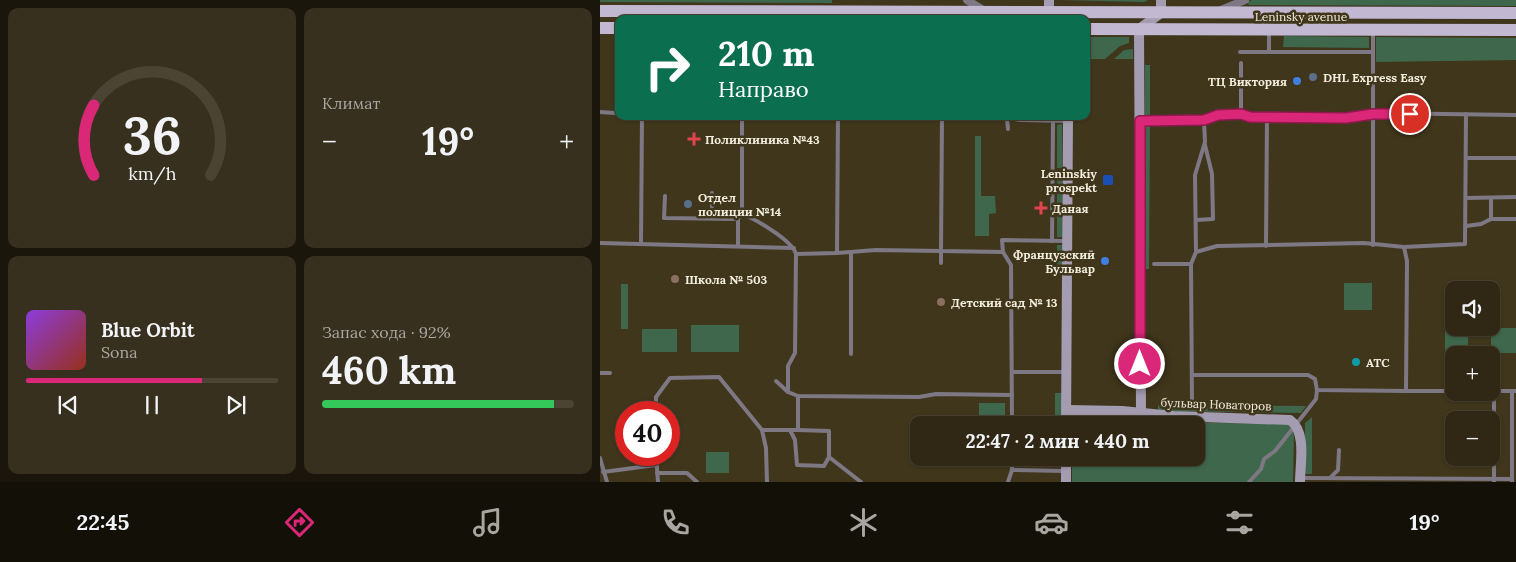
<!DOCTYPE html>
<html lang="ru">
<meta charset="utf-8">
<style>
:root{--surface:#302815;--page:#38301e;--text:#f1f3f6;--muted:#a8a6a0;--line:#4b4434;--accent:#db2777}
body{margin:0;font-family:Lora,serif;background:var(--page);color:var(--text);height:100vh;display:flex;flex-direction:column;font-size:19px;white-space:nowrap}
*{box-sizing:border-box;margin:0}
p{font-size:16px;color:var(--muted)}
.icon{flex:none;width:28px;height:28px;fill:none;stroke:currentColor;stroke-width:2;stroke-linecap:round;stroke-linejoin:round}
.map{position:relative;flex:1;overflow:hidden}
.side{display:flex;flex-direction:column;gap:8px;padding:8px;background:#1a160c;width:600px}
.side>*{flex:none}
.guide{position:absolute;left:15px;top:15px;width:475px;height:105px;border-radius:10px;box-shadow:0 1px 4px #0004,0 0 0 1px var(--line);background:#0b6e4f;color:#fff;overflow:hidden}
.fabs{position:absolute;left:845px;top:281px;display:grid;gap:10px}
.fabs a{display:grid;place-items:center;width:55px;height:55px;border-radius:10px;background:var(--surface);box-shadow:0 1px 4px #0004,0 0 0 1px var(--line);font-size:25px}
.speed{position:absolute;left:15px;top:401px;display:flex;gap:10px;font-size:25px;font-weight:700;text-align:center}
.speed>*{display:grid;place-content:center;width:65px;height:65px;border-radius:50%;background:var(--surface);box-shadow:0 1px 4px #0004,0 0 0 1px var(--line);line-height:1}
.speed .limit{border:8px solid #d22;background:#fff;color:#111}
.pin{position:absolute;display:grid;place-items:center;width:42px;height:42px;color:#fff;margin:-21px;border:2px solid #fff;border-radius:50%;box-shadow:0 1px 5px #0007}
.me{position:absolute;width:55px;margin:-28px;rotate:0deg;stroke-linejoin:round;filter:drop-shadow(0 0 4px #0008)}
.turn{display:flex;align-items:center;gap:18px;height:105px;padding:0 20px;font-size:22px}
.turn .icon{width:65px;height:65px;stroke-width:2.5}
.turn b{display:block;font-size:35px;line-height:42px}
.big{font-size:38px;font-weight:800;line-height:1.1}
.side .card{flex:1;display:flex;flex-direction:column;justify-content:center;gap:8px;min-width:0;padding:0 18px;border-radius:10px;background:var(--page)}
.side .dial{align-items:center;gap:0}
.dial svg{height:130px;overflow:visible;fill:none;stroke:var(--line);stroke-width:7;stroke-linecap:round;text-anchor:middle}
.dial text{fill:var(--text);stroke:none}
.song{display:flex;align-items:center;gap:15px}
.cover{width:60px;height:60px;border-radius:8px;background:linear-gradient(135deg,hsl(270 70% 55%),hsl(10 70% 35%))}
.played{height:5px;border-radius:2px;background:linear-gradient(90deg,var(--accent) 70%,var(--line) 70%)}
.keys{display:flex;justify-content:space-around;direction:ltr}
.heat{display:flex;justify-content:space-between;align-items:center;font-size:28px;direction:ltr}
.charge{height:8px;border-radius:4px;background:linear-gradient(90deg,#34c759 92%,var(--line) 0)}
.side .tiles{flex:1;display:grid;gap:8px;grid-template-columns:repeat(2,1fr)}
.trip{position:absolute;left:310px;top:416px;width:295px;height:50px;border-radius:10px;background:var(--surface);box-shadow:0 1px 4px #0004,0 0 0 1px var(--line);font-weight:800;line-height:50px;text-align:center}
.tab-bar{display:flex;height:80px;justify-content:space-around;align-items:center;background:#131008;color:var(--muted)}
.tab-bar .icon{width:35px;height:35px}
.tab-bar .selected{color:var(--accent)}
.tab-bar b{font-size:22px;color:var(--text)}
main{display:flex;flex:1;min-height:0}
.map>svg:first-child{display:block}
</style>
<main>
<section class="side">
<div class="tiles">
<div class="card dial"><svg viewBox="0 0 100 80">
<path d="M14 69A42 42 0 1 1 86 69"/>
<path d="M14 69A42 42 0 0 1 14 26" stroke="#db2777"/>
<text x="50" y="56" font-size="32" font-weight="700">36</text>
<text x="50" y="72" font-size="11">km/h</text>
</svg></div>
<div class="card"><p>Климат</p>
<div class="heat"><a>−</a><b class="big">19°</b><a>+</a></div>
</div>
<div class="card">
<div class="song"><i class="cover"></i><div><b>Blue Orbit</b><p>Sona</p></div></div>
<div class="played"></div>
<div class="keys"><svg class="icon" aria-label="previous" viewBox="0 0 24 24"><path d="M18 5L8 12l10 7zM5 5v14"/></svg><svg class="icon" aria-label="pause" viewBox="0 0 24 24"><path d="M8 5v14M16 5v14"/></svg><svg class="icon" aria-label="next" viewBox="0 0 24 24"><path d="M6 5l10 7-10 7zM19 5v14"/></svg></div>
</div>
<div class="card"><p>Запас хода · 92%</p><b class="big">460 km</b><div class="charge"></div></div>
</div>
</section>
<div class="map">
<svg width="916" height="482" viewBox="0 0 916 482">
<rect width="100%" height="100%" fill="#40361c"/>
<g fill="#3e674c">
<polygon points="0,0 232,0 232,3 0,2"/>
<polygon points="459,0 548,0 544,2"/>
<polygon points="652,0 916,0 916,6 649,5 647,2"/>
<polygon points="684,36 769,37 769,48 683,47"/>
<polygon points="486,37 529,37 529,43 520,46 505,59 486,59"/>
<polygon points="776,37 916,38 916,60 776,62"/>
<polygon points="533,49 533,59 514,59 524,50"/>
<rect x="545" y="65" width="5" height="52"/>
<polygon points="462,124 462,168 457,168 457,125"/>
<polygon points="544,125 550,125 549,269 544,269"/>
<polygon points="375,136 381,136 381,196 395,196 396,213 389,214 389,236 375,236"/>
<rect x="457" y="176" width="5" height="61"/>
<rect x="457" y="245" width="5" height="24"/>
<rect x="744" y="283" width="28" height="27"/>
<rect x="21" y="284" width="7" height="45"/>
<polygon points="845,323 854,323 854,328 868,328 868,355 854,355 854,361 845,361"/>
<rect x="91" y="325" width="48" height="27"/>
<rect x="891" y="328" width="25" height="25"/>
<rect x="42" y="329" width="35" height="23"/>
<rect x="455" y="393" width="7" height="32"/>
<rect x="379" y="403" width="26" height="22"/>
<polygon points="558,405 706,406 701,413 558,411"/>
<polygon points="712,417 712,474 705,474 705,423"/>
<polygon points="486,421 689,424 694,435 693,482 472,482 472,458 596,458 596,425 477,425"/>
<rect x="106" y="452" width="23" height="21"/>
</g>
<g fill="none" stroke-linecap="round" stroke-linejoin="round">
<g stroke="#7d7884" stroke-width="4">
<polyline points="669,32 669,52"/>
<polyline points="640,52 773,52"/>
<polyline points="0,112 15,113 19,108"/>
<polyline points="641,114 641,63"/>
<polyline points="342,116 341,251 403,252"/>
<polyline points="398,116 420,120 467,121"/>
<polyline points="407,119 408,129"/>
<polyline points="540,121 604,121 618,115 641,114 650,117 746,118 773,113 916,115"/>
<polyline points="866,158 916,158"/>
<polyline points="452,172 466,172"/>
<polyline points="65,196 64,218 138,219"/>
<polyline points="866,198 916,197"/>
<polyline points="891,198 891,219"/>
<path d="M142,214c13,5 50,26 54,40l-1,99 -7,13v26l10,4 121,1 17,-3 76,1"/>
<polyline points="112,218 112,193"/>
<polyline points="596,220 613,219 612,174 605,145"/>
<polyline points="866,226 881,224 891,219 916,219"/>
<polyline points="452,241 453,121"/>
<polyline points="0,243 194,248"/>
<polyline points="41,243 42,116"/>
<polyline points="773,245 773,32"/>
<polyline points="138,246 138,219 142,214 142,116"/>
<polyline points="666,246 667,118"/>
<polyline points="596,252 595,175 605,142 604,121"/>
<polyline points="237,253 276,250 341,251 341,263"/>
<polyline points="196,254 237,253 238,116"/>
<polyline points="554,264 591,264 596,252 617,246 764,243 804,247 865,244 866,114"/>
<polyline points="591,264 592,402"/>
<polyline points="251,354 251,252"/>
<polyline points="412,372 465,372"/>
<polyline points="0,373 10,373"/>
<polyline points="592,375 708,375 715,379 717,390 806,391 807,261 804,247"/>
<polyline points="176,381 188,392"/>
<polyline points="806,391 854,391"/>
<polyline points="891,391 916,391"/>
<polyline points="56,412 56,397 70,378 119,377 162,430 166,448 167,482"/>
<polyline points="412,425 411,265 403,252 402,240 465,241"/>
<polyline points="162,430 198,430 198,396"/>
<polyline points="190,430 195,440 197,465 224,466 229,457"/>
<polyline points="198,430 229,431 229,457 261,482"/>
<polyline points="56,455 58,482"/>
<polyline points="0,458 7,482"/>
<polyline points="412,470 465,471"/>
<polyline points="3,472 56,465"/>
<polyline points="57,473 87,473 97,482"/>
<polyline points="731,477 738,470 739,450"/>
<polyline points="701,478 912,479"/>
<polyline points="408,482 412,470 412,458"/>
<polyline points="649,482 661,469 664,459 675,451 716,399 717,390"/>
<polyline points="894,482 894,391"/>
<polyline points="912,482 912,391"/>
</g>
<g stroke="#7d7884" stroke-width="8">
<polyline points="367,0 383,10"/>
<polyline points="621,10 645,0"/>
</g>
<g stroke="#a49cb0" stroke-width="10">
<polyline points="449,0 449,12 457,19"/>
<path d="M468,410l54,1 51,5 117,4c17,12 10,44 10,62"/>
<polyline points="541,413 539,29 561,13 561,0"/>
<polyline points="466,425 468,116"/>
<polyline points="466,482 466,458"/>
</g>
<g stroke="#c3b8d1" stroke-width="12">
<polyline points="0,11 916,13"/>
<polyline points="0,28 19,28"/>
<polyline points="486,29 916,30"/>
</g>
</g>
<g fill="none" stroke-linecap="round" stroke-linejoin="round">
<defs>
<polyline id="route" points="540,364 540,121 604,120 618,115 641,114 650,117 746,118 773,114 810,114"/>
</defs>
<use href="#route" stroke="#8e194d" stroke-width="12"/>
<use href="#route" stroke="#db2777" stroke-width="9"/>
</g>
<g fill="#5c6f8a" stroke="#40361c" stroke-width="2">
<circle cx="713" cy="77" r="5"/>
<circle cx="88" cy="204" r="5"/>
</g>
<g fill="#3f7fe0" stroke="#40361c" stroke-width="2">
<circle cx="697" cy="81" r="5"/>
<circle cx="505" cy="261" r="5"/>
</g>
<g fill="#e0444e" stroke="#40361c" stroke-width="2">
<path d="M91.5 131.5h5v5h5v5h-5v5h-5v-5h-5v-5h5z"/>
<path d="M438.5 200.5h5v5h5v5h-5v5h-5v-5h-5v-5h5z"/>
</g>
<rect fill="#1a4fb4" stroke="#40361c" stroke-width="2" x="502" y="174" width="12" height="12" rx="2.5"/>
<g fill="#8d6e63" stroke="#40361c" stroke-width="2">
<circle cx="75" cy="279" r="5"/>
<circle cx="341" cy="302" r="5"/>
</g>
<circle fill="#0f9aa8" stroke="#40361c" stroke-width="2" cx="756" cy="362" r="5"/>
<g text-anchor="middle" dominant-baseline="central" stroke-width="5" stroke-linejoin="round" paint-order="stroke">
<g font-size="12" fill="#f3eddd" stroke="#40361c">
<text x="701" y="16">Leninsky avenue</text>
<text transform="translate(616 404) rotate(2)">бульвар Новаторов</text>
</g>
<g font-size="12" font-weight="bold" fill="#f3eddd" stroke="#40361c" text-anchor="start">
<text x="723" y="77">DHL Express Easy</text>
<text x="687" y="81" text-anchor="end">ТЦ Виктория</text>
<text x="105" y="139">Поликлиника №43</text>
<text x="497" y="173" text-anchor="end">Leninskiy<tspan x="497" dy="14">prospekt</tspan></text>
<text x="98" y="197">Отдел<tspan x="98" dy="14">полиции №14</tspan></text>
<text x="452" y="208">Даная</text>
<text x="495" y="254" text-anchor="end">Французский<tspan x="495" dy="14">Бульвар</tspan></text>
<text x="85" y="279">Школа № 503</text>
<text x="351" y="302">Детский сад № 13</text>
<text x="766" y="362">АТС</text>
</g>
</g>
</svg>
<div class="fabs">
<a><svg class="icon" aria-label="sound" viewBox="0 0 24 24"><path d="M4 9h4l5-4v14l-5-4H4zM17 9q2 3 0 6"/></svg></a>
<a>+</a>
<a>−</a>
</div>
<div class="speed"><div class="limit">40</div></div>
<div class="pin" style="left:810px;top:114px;background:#d93025"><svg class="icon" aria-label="arrive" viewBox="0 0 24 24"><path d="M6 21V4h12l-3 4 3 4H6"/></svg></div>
<svg class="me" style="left:540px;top:364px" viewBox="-20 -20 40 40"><circle r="17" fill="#db2777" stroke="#fff" stroke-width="3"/><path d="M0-11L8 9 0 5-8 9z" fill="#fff"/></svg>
<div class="trip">22:47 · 2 мин · 440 m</div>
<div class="guide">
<div class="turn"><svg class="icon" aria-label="right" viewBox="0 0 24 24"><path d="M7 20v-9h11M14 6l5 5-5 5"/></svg><div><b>210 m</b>Направо</div></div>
</div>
</div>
</main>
<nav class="tab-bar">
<b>22:45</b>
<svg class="icon selected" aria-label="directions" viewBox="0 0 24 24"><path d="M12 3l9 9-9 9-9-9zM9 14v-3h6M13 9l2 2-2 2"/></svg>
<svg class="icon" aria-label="music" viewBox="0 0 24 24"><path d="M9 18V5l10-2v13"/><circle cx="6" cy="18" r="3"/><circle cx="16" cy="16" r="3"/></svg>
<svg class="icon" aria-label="phone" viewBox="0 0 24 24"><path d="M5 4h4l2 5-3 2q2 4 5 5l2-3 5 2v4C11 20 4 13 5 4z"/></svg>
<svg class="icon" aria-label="climate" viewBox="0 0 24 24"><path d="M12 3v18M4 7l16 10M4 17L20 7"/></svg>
<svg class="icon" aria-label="car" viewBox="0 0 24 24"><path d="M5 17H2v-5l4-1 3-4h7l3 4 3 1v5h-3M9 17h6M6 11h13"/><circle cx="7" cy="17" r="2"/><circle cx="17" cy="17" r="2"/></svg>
<svg class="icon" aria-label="filters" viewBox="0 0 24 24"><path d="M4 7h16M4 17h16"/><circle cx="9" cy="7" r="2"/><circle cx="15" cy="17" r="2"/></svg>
<b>19°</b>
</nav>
